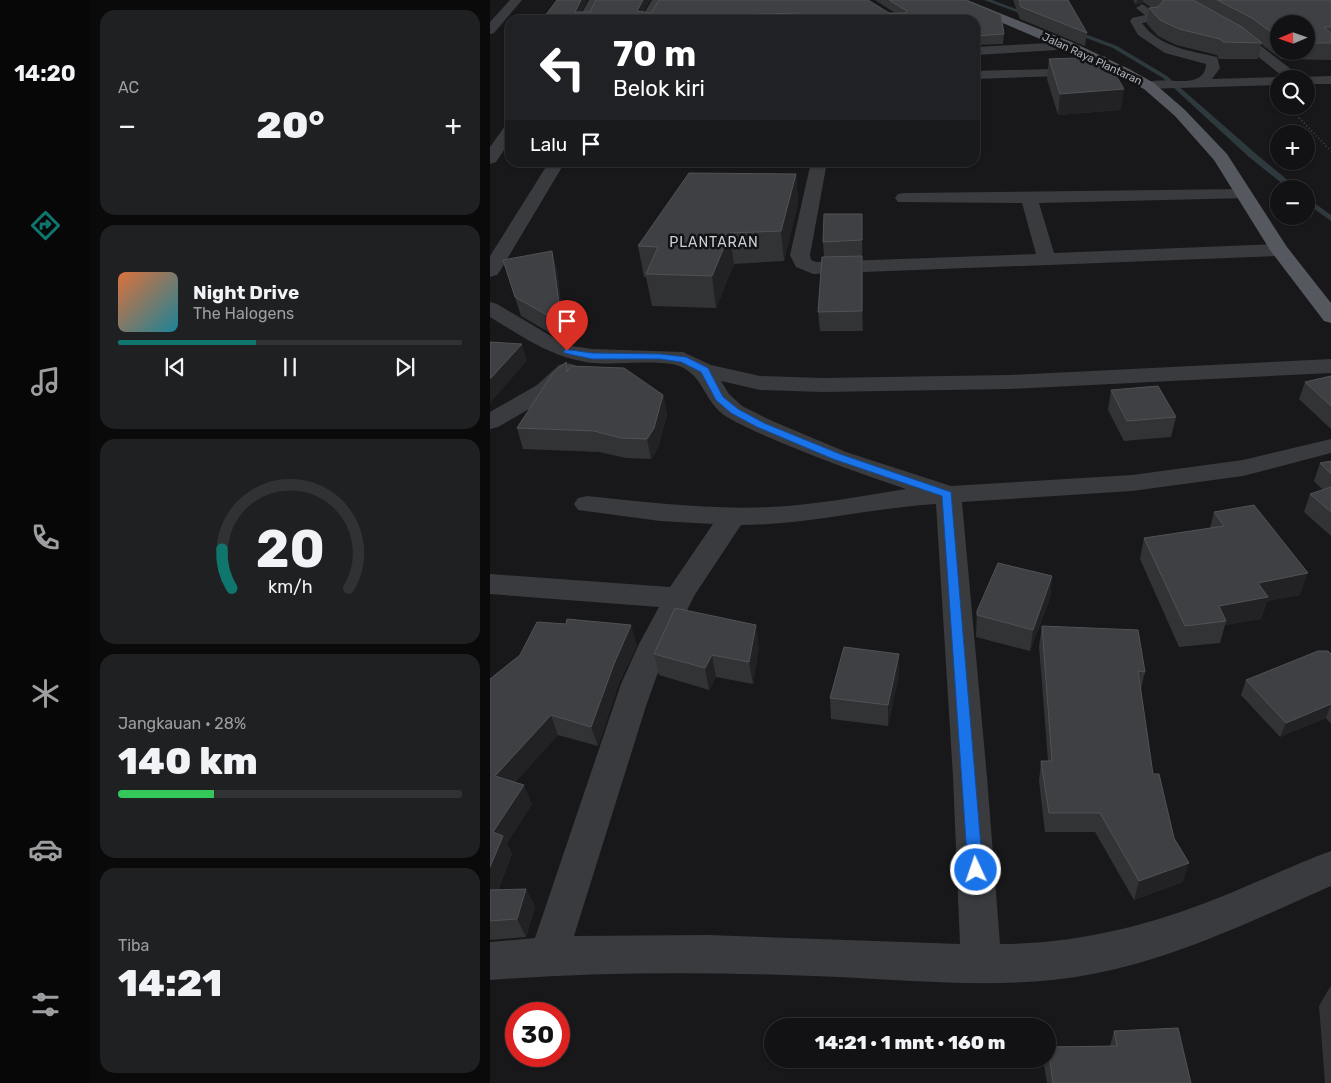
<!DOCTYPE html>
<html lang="id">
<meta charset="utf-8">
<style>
:root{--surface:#121214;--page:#1f2022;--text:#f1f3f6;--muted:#9c9ea0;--line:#313234;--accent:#0f766e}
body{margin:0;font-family:Rubik,sans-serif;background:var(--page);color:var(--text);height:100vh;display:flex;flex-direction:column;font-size:19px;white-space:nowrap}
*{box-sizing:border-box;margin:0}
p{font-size:16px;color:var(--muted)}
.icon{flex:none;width:28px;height:28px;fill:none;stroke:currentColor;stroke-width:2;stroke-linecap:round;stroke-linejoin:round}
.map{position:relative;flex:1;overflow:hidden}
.details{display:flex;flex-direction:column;gap:10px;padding:10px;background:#0a0a0b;width:400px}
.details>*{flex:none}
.top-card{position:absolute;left:15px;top:15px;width:475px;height:152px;border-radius:15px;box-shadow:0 1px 4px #0004,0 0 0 1px var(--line);background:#202124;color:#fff;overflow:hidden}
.needle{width:32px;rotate:268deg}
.fabs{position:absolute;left:780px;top:15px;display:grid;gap:10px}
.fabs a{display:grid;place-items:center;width:45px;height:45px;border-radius:50%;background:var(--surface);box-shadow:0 1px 4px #0004,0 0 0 1px var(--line);font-size:25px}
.speed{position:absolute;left:15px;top:1002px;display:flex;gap:10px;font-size:25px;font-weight:700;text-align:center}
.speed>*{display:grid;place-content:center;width:65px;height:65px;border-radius:50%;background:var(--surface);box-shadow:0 1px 4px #0004,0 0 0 1px var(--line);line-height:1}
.speed .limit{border:8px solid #d22;background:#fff;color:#111}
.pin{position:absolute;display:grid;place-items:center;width:42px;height:42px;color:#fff;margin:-51px -21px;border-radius:50% 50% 50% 0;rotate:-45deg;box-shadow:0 0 5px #0007}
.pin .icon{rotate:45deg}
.me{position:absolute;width:55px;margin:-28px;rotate:357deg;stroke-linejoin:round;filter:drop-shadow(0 0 4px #0008)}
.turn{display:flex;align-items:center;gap:18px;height:105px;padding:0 25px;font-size:22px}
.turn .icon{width:65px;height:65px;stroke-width:2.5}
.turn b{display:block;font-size:35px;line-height:42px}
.then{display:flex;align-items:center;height:48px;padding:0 25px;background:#0003;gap:10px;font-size:19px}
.big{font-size:38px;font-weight:800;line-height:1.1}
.details .card{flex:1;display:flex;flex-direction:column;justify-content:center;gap:8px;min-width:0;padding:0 18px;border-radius:15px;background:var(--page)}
.details .dial{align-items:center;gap:0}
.dial svg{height:130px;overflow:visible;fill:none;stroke:var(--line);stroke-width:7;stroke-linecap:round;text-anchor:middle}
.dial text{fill:var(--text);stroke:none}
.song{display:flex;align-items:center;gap:15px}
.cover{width:60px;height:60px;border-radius:8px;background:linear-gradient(135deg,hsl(20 70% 55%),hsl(190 70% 35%))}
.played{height:5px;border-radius:2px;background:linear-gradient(90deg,var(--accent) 40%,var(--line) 40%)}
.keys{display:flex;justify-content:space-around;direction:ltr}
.heat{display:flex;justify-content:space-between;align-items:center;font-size:28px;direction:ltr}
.charge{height:8px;border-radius:4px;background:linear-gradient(90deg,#34c759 28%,var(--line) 0)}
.trip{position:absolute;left:274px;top:1018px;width:292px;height:50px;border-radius:25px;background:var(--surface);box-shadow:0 1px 4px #0004,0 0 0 1px var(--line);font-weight:800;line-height:50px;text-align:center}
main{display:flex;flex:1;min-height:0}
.tab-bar{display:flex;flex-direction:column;width:90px;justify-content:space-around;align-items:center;background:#070708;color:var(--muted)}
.tab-bar .icon{width:35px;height:35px}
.tab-bar .current{color:var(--accent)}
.tab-bar b{font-size:22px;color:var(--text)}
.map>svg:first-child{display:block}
</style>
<main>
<nav class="tab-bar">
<b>14:20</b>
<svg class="icon current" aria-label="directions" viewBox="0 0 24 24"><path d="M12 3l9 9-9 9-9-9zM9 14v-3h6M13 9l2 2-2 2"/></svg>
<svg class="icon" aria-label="music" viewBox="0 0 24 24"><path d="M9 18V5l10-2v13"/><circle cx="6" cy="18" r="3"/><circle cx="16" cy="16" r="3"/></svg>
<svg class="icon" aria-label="phone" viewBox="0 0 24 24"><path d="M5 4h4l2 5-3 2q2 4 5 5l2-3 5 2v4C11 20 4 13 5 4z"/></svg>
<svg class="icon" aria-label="climate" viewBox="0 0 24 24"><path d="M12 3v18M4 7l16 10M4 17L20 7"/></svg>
<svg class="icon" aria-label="car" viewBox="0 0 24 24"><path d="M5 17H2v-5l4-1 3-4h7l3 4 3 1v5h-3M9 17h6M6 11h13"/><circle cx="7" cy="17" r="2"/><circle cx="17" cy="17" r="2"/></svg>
<svg class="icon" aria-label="filters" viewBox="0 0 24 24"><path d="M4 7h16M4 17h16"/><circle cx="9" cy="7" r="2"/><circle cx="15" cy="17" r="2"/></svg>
</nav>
<section class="details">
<div class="card"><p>AC</p>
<div class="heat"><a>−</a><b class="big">20°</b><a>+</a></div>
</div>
<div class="card">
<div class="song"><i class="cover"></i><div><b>Night Drive</b><p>The Halogens</p></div></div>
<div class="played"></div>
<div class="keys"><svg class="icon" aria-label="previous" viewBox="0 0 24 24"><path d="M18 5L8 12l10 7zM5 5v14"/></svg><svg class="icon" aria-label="pause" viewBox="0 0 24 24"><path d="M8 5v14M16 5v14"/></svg><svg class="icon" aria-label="next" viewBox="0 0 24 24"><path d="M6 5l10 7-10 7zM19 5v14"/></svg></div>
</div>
<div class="card dial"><svg viewBox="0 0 100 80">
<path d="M14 69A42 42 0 1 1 86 69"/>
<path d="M14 69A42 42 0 0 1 8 45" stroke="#0f766e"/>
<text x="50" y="56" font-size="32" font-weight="700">20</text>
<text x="50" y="72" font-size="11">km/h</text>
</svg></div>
<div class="card"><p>Jangkauan · 28%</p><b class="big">140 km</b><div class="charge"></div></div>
<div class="card"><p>Tiba</p><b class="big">14:21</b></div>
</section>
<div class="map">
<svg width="841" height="1083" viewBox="0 0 841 1083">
<rect width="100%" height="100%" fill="#18181a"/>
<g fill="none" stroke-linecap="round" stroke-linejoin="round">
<g fill="#2e393e" fill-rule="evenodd">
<polygon points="494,0 502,0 545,16 540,17"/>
<polygon points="582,29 627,46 677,76 765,153 808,189 799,189 759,157 673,78 623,48 580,32"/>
<polygon points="816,197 841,215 841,221 816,203"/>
</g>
<polyline stroke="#3f4246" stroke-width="1" stroke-dasharray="1 2" stroke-linecap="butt" points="798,106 810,119"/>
<polyline stroke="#3f4246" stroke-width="2" stroke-dasharray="1 2.5" stroke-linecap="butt" points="809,118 841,151"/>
<g fill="#393b3f" fill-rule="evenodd">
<polygon points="20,0 32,0 4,33 0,34 0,22"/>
<polygon points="99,0 111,0 100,20 88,20"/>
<polygon points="162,0 174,0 162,20 150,20"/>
<polygon points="678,0 692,0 758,36 811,77 841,76 841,84 816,84 816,79 796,79 750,42"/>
<path d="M652,4l17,11 -5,6 -12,2c16,24 49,28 75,34l3,11 -8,11 67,-2 5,2h-5v6l-135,4 -2,-3c12,-15 63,9 64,-22l-41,-11 -27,-18 -8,-14 2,-3 13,-3 -9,-7z"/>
<polygon points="579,42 585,46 584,49 485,55 485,47"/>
<polygon points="595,68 602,72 600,75 485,79 485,71"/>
<polygon points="20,124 20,141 6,162 0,164 0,147 15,126"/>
<polygon points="59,162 75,162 10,271 7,275 0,277 0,256"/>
<polygon points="321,162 337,162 320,255 321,260 326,262 546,254 532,203 408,202 405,198 408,194 414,193 753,189 759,190 762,194 759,198 549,203 564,253 789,244 796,246 798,250 796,254 789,256 323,274 306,267 300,255"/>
<path d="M0,302l7,2 59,35 16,7 20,3 91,3 28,13 49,11 63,2 186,-3 322,-16v14l-322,16 -186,3 -63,-2 -39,-9 8,13 13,12 28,14 76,32 105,34 181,-11 111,-15 88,-21v14l-88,23 -111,15 -170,11 25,275 13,167c75,0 148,-18 218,-46 38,-15 75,-33 113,-47v35c-77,34 -155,72 -238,88 -84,16 -169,7 -254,3 -116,-5 -233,-6 -349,3v-38l45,-4 86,-254 18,-40 20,-37 -169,-13v-20l180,13 43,-63 -53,-3 -82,-11 -4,-6 4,-6 9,-2c60,6 122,14 183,11 46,-2 91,-11 136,-18 -42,-14 -83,-29 -124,-46 -19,-8 -38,-16 -55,-26 -24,-15 -22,-41 -48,-51 -18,-7 -64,-1 -86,-3 -40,-4 -70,-26 -103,-46zM446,504l17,273 7,167 -252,-9 -134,1 72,-230 15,-42 33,-68 47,-71c66,0 129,-17 195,-21z"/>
<polygon points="77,363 85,365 88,370 63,395 8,427 0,429 0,412 47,385 69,365"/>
</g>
<polygon fill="#55585e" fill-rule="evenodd" points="461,0 477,0 584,43 639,69 664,83 695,110 737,154 797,247 841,303 841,323 834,321 780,250 724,160 685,116 654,89 574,49 463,2"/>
</g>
<g fill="#313335" fill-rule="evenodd">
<polygon points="67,0 97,0 91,12 100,12 106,0 160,0 153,12 161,13 405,13 385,0 476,0 514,34 513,44 485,45 485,20 56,20 55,16"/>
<polygon points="523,0 578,0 597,33 595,46 530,19"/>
<path d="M643,0h198v60l-50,-1 -20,-15 -3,15h-39l-2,-4 -41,-10 -18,-9 -11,-12 2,-16h3l-9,-6 -7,3zM789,24h27v27h-27z"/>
<polygon points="559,59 631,110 568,115 557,79"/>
<polygon points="306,174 308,203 294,261 244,264 226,308 162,306 156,277 154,277 148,246"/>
<polygon points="372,214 373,331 330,331 328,312 334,257 333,242"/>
<polygon points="13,260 67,269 73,322 62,334 31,316"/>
<polygon points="78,371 173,395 177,415 168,448 161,459 136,458 109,452 33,449 27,428"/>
<polygon points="841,376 841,429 809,399 815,382"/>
<polygon points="621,390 686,417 681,437 634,441 618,410"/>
<polygon points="841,461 841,536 814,512 820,494 833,490 824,481 830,463"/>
<polygon points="724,512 810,595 777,601 771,619 735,625 730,643 689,647 650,559 654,538 720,528"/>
<polygon points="562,576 560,598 540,651 486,637 487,611"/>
<polygon points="552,626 655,672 651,689 663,774 693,882 644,900 605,832 555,832 549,781 551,761 558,761 549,646"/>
<polygon points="147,645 129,683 108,746 68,735 25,782 42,804 17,843 22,854 8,890 36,889 45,907 36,937 0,940 0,679"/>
<polygon points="269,646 263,684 226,677 219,690 169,675 164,654"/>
<polygon points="409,654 409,675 398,726 341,719 340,698"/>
<polygon points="841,654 841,724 836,718 790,737 751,695 756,680"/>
<polygon points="840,987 841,987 841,1083 835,1083 829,1006"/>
<polygon points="624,1031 701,1083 557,1083 554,1065 556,1059 558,1059 558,1047 620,1046"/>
</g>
<g fill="#222224">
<polygon points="91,0 97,0 90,15 85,12"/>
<polygon points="153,0 160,0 148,20 147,11"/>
<polygon points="647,0 653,0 653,2 646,5"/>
<polygon points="634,89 631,110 568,115 570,94"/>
<polygon points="306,174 308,203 294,261 291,231"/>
<polygon points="240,233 244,264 226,308 222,276"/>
<polygon points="62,251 67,269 73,322 62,334 57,315"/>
<polygon points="372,256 373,274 373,331 372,311"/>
<polygon points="32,344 37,361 0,403 0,379"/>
<polygon points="173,395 177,415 168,448 161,459 157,439"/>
<polygon points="818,573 810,595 777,601 771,619 735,625 736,621 729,606 768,583"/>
<polygon points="562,576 560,598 540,651 543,630"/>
<polygon points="141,625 147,645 129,683 108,746 101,727 124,664"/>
<polygon points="266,625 269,646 263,684 259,662"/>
<polygon points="409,654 409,675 398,726 398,705"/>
<polygon points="222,655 226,677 219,690 215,668"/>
<polygon points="841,704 836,718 790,737 796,723"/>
<polygon points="61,715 68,735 14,795 5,776"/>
<polygon points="34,785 42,804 17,843 22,854 0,909 0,867 3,832"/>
<polygon points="699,863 693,882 644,900 649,881"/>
<polygon points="36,889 45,907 36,937 27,919"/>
</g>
<g fill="#3e4043" stroke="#4f5256">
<polygon points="67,0 91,0 85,12 100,12 106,0 153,0 147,11 161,13 169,0 378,0 399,13 415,13 417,11 399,0 476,0 511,15 514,34 485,36 485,20 307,20 308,13 241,15 239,20 96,20 100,15 55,16"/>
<polygon points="529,0 578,0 597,33 531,7"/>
<polygon points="673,0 703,0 752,27 772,43 733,42 730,39 689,29 670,20 659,8 668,7 673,1"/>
<polygon points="727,0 841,0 841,27 834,27 841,33 841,43 816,43 816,24 789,24 789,38 762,18"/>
<polygon points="615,57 634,89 570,94 559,59"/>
<polygon points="199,173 306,174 291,231 240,233 222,276 156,274 168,247 148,246"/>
<polygon points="334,214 372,214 372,240 333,242"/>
<polygon points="62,251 69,303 57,315 25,297 13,260"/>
<polygon points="372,256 372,311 328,312 332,257"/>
<polygon points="0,342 32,344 0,379"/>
<polygon points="76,362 77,372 80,366 134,368 173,395 164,428 157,439 131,438 104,431 27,428 63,373"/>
<polygon points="841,376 841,406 815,382"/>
<polygon points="668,386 686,417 637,421 621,390"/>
<polygon points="841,461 841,474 830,463"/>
<polygon points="841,487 841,512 820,494"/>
<polygon points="764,505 818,573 768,583 778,597 729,606 736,621 695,626 654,538 734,526 724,512"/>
<polygon points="508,563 562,576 543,630 487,615 487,611"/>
<polygon points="185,608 266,625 259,662 222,655 215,668 164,654"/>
<polygon points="77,619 141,625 124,664 101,727 61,715 5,776 34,785 3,832 13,836 0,867 0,679 30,655 47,622 76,624"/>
<polygon points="552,626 648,630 655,672 648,671 663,774 669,774 684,838 699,863 649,881 610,813 559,813 551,761 562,761"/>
<polygon points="354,647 409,654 398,705 340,698"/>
<polygon points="828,651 838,651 841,654 841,704 796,723 756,680"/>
<polygon points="36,889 27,919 0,921 0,890"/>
<polygon points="688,1028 701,1083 563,1083 558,1047 627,1046 624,1031"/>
</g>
<polygon fill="#1a73e8" stroke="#114b97" points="74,349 102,353 170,354 196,357 218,368 233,397 248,409 274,423 350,454 461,492 493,870 491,875 486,877 480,875 478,870 452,496 343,459 267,427 241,413 226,400 211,372 191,362 170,359 102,359 74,353"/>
<g text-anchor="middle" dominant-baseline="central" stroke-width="5" stroke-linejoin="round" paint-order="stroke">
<g font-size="11" fill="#abb1b9" stroke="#131315">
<text transform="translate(602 59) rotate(25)">Jalan Raya Plantaran</text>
</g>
<g font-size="14" letter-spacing="1" fill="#ccd0d6" stroke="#131315">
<text x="224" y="242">PLANTARAN</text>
</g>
</g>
</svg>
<div class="fabs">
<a><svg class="needle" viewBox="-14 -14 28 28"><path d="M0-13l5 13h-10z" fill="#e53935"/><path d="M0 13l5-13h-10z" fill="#9c9ea0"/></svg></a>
<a><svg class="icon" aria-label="search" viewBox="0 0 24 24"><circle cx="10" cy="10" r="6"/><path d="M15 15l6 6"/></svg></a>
<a>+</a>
<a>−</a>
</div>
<div class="speed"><div class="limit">30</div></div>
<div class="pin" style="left:77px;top:351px;background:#d93025"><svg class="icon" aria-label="arrive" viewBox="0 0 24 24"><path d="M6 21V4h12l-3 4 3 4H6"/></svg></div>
<svg class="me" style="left:486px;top:870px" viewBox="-20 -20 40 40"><circle r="17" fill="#1a73e8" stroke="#fff" stroke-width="3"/><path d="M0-11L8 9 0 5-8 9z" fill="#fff"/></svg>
<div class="trip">14:21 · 1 mnt · 160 m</div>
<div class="top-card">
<div class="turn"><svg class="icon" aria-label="left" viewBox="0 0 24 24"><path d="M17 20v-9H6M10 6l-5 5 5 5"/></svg><div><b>70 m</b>Belok kiri</div></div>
<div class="then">Lalu<svg class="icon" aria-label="arrive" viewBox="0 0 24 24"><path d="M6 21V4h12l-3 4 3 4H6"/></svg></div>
</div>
</div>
</main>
